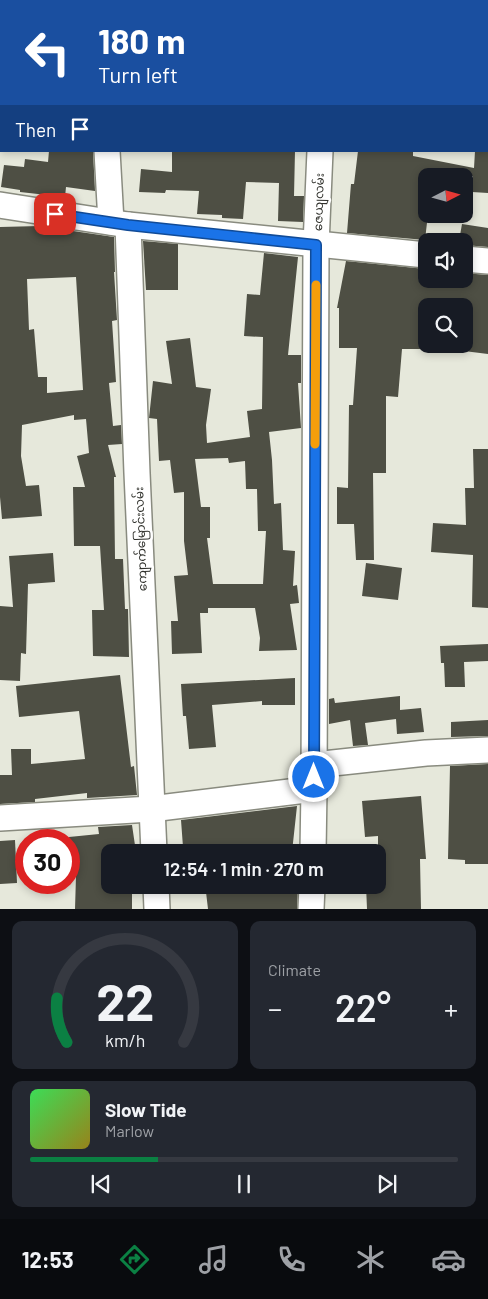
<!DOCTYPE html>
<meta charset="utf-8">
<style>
:root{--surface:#171b24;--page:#242831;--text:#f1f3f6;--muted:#9ea1a6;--line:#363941;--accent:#0b8043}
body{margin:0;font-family:Barlow,"Noto Sans Myanmar",sans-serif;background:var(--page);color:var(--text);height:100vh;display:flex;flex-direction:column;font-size:19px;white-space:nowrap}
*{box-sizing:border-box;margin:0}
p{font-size:16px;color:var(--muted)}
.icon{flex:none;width:28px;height:28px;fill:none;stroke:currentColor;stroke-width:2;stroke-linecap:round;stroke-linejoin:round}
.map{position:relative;height:909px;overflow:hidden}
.side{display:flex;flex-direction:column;gap:12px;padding:12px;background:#0d0f14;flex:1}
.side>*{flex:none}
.hud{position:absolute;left:0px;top:0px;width:489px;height:152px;box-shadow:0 2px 8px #0003;background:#1a4fa0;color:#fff;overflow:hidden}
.needle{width:32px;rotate:84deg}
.buttons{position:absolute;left:418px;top:168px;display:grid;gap:10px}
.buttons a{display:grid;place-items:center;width:55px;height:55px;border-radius:10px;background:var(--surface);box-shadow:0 2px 8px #0003;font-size:25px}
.speed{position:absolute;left:15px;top:829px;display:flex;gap:10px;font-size:25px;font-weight:700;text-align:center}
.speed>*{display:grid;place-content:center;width:65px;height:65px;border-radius:50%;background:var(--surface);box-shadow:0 2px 8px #0003;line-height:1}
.speed .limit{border:8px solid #d22;background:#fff;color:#111}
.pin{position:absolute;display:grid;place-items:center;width:42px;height:42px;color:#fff;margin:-21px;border-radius:10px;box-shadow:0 2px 8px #0006}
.me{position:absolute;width:55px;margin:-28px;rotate:0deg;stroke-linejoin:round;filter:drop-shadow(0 0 4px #0008)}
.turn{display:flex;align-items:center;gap:18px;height:105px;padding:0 15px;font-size:22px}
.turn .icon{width:65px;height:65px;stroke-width:2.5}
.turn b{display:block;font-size:35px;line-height:42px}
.then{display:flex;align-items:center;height:48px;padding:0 15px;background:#0003;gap:10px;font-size:19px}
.big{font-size:38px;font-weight:600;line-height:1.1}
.side .widget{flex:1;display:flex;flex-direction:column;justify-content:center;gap:8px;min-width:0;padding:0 18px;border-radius:10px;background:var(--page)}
.side .dial{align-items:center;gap:0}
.dial svg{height:130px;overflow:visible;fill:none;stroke:var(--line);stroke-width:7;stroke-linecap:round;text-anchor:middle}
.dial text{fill:var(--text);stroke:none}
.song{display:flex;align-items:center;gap:15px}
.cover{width:60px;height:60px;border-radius:8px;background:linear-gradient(135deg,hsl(130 70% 55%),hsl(50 70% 35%))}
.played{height:5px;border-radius:2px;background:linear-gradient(90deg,var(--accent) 30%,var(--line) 30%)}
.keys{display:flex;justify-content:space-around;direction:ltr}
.heat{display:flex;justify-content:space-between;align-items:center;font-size:28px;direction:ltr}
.side .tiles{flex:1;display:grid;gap:12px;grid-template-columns:1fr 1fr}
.widget:last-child{grid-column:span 2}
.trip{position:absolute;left:101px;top:844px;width:285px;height:50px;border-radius:10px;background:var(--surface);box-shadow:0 2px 8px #0003;font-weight:600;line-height:50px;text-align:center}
.menu{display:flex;height:80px;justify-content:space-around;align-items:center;background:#090b0e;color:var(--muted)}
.menu .icon{width:35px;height:35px}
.menu .current{color:var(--accent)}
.menu b{font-size:22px;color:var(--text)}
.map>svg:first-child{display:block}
</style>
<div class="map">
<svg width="488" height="909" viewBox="0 0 488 909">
<rect width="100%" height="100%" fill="#e6e8db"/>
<g fill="#4e4f44" fill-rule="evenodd">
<polygon points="488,140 488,193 472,192 473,176 426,176 426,214 428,214 425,240 347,233 351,184 354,184 358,151 413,151 413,156 474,168 475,151 488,151"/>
<polygon points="49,151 93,151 95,191 66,187 65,197 20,192 20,190 1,187 4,165 24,167 25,159 48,162"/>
<polygon points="172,151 295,151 294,196 304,196 303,222 278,221 279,183 246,182 243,219 222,218 222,215 197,214 199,191 166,190 165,193 139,192 141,169 172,172"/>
<polygon points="462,224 488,228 488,247 464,245 464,241 459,241"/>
<path d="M40,226l7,1v6l26,-2 41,6 1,35h-1l3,48 -5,1 4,61 -7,1 4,43 8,-1 1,19 -14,1 8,32h-2l1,82h8l2,50h3l1,48 -36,-1 -1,-46h12l-4,-64h-26l-1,-59h12l-8,-31 12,-3 -3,-34 -12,1v-5l-52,10 -1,31 5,30 13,-1 3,31 -40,3 -2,-22v-270zM76,277l7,113 -36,3v-16h-9l-4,-48 -5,1 -2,-51z"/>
<polygon points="143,241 178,244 178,290 146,290"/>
<path d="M264,253l34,4 -10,98h13v28h-3l3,45 -32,4 3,28 2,44 7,-1 2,47 12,1 -2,35 4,-1 2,18 -9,1 7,46 -38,1 1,-13 -5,-30h-47v5h-8l2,40 -30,1 -1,-33h7l-4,-45 14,-1 -4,-34v-49l-10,1 -4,-33 -11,1 -2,-42 -8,-1 4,-37 19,3 -6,-43 24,-3 6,49 15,2 -5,36 1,18 43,-6 -3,-26 15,-2 1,-72 -19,-1 3,-42 13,1zM228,458l1,5 16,-2 1,28h11l1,42h8l-3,53h-50l-6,-46h3v-31h-9l-6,-48z"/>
<polygon points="346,261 426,269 426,279 464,279 464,273 488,275 488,354 464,351 464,304 426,303 426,349 402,349 398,397 386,396 386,473 373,473 374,560 356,560 354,524 337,524 337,487 348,488 349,405 353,405 357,348 339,348 339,308 337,308"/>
<polygon points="473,449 488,449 488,608 472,607 473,555 431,552 433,523 466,525 465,488 474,488"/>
<polygon points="53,553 55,582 28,584 26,654 21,653 20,681 0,680 0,606 13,607 9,556"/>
<polygon points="366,563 402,568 398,600 362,596"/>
<polygon points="488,644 488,661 464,662 465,687 445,687 444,663 441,663 440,646"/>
<polygon points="120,675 131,767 134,766 137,795 87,798 87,793 35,799 35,802 0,804 0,775 12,775 11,749 31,749 31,764 85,759 79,711 19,717 16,686"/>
<polygon points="295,678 295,705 262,705 262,701 212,705 216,747 189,749 186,716 183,716 181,684"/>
<polygon points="400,696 400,710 421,708 424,732 397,734 396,719 365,723 368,745 353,746 350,720 329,724 329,699 334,698 335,703"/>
<polygon points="488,720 488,736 451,737 451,722"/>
<polygon points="488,764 488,864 465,864 465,860 448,859 450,766"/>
<polygon points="421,796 426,859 420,859 421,909 367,909 366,885 378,885 378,836 365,837 362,801"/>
<polygon points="297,806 292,852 208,852 207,845 183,847 181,820"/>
<polygon points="132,825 136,852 110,852 110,885 132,885 132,909 75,909 76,876 73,876 69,837 99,834 98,827"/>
<polygon points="15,840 17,883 0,884 0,841"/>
<polygon points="268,885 298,885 297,909 208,909 206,892 268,888"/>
</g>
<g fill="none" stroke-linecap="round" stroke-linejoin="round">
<defs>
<g id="minor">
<polyline points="99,0 99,1"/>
<polyline points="326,1 327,0"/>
<polyline points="107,151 111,222"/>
<polyline points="0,205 128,225 426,255"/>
<polyline points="128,225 137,473 154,852"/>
<polyline points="464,259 488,261"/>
<polyline points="314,765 426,753 488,750"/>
<polyline points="0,818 151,809 314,789"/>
<polyline points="313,852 314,789 316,245 320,151"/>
<polyline points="156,885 157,909"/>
<polyline points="311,909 312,885"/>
</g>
</defs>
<use href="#minor" stroke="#898b7f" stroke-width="28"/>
<use href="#minor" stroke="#fff" stroke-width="25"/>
</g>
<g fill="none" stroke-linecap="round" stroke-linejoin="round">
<defs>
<polyline id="route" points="55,214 128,225 316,245 314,777"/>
</defs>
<use href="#route" stroke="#114b97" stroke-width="12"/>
<use href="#route" stroke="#1a73e8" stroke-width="9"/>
<polyline stroke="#f59e0b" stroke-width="9" points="315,444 316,285"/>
</g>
<g text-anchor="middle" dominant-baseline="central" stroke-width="5" stroke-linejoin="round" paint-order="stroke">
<g font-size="12" fill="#2f302b" stroke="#fff">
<text transform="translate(318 202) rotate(-88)">ဇေယျလမ်း</text>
<text transform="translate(140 539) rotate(-92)">ကျောက်မြောင်းလမ်း</text>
</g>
</g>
</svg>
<div class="buttons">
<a><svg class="needle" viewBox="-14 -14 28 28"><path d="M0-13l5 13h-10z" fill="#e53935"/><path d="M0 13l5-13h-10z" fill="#9ea1a6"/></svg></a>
<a><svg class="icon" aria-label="sound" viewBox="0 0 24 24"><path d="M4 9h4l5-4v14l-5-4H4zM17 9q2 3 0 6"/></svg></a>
<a><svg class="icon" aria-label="search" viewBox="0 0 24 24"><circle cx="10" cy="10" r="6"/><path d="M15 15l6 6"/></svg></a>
</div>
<div class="speed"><div class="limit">30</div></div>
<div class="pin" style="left:55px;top:214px;background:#d93025"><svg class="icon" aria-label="arrive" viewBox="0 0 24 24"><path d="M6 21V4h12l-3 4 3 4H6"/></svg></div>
<svg class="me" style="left:314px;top:777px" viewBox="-20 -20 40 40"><circle r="17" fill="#1a73e8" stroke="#fff" stroke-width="3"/><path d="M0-11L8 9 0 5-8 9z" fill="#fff"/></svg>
<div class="trip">12:54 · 1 min · 270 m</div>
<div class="hud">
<div class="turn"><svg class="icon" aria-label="left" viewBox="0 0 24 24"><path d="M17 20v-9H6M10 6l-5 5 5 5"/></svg><div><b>180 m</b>Turn left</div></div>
<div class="then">Then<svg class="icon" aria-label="arrive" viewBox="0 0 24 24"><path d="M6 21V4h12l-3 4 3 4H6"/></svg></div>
</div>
</div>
<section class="side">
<div class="tiles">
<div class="widget dial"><svg viewBox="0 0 100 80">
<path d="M14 69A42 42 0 1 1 86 69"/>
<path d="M14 69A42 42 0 0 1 8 42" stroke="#0b8043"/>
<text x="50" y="56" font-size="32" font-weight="700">22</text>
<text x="50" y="72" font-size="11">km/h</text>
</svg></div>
<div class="widget"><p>Climate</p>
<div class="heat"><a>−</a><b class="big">22°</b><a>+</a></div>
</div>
<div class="widget">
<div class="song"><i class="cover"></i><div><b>Slow Tide</b><p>Marlow</p></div></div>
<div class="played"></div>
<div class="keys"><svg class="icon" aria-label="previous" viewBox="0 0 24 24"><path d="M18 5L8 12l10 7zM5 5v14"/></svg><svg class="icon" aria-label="pause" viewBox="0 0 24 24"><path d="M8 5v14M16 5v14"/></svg><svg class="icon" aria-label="next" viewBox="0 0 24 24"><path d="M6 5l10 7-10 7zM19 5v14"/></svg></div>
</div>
</div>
</section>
<nav class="menu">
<b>12:53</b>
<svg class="icon current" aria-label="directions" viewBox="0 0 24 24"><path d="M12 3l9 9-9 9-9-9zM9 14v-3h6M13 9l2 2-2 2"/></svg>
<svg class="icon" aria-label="music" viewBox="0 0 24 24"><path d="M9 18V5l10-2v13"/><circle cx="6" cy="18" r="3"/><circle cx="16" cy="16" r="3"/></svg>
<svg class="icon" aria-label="phone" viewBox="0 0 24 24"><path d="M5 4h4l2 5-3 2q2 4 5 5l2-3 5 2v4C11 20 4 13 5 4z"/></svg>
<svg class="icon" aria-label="climate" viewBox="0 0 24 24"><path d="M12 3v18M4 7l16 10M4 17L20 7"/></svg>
<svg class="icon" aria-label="car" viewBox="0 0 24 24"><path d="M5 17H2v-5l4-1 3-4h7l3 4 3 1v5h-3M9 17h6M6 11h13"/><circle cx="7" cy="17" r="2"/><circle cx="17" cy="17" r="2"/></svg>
</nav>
